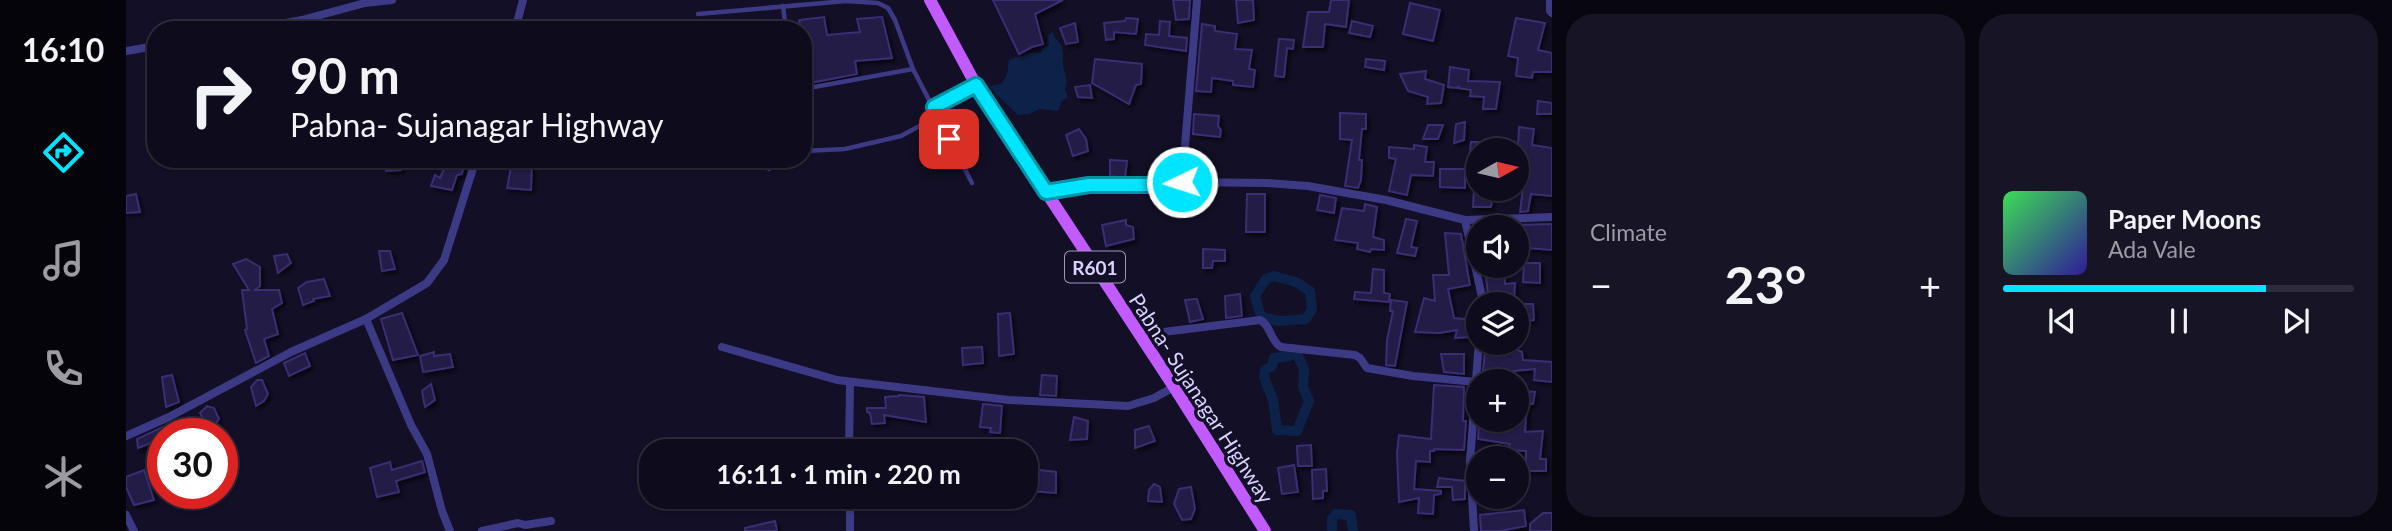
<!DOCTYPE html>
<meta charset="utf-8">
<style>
:root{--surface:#0e0b1c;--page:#171425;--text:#f1f3f6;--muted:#9b9ba3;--line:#2e2b3b;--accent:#00e5ff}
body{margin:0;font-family:Lato,sans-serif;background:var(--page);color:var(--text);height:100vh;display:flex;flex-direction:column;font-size:26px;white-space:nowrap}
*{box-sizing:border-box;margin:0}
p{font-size:23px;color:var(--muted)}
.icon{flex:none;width:38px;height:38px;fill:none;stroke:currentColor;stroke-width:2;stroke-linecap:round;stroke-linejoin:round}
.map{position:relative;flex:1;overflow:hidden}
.drawer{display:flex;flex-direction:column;gap:14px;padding:14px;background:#08060f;width:840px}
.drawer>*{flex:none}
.top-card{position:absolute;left:21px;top:21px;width:665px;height:147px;border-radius:28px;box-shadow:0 2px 5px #0004,0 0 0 2px var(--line);background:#0e0b1c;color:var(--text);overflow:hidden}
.needle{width:46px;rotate:82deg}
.buttons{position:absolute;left:1340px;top:138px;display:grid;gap:14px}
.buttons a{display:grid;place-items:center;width:63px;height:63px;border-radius:50%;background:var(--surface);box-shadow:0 2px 5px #0004,0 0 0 2px var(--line);font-size:35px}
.speed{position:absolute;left:21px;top:418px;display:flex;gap:14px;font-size:35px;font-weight:700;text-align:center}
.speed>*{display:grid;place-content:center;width:91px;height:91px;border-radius:50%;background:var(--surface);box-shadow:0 2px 5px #0004,0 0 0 2px var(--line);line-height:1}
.speed .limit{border:10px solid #d22;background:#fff;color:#111}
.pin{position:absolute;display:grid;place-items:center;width:60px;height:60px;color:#fff;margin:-30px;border-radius:14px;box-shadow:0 4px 10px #0006}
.me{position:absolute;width:77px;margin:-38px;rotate:266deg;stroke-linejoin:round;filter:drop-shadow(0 0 5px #0008)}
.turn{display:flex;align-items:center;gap:24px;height:147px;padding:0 28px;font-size:32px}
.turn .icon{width:91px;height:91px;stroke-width:2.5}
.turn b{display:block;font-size:49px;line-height:60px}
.big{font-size:52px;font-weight:700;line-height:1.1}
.drawer .tile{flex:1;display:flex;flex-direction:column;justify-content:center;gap:10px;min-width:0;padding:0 24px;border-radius:28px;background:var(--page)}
.song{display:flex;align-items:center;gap:21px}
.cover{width:84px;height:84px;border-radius:10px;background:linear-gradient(135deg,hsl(130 70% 55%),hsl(250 70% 35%))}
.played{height:7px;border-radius:4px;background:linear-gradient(90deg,var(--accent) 75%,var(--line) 75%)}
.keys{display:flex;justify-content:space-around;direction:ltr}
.heat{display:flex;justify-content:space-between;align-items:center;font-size:38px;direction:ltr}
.drawer .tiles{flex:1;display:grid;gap:14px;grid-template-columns:repeat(2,1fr)}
.trip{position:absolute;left:513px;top:439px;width:399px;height:70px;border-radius:28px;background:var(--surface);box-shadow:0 2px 5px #0004,0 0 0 2px var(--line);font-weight:700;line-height:70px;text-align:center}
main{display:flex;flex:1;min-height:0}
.dock{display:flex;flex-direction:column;width:126px;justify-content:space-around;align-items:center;background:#06040b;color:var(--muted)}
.dock .icon{width:49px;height:49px}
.dock .on{color:var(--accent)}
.dock b{font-size:32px;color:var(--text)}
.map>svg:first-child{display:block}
</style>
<main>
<nav class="dock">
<b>16:10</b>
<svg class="icon on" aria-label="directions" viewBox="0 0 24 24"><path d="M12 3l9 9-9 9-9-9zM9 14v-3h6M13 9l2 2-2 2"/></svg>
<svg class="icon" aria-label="music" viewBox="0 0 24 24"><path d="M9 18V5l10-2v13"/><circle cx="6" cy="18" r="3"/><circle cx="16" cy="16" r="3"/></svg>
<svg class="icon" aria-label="phone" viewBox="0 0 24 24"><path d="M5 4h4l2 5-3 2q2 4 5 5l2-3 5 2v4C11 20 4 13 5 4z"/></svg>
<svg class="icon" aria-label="climate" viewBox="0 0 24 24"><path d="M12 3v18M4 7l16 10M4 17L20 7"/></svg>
</nav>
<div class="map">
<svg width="1426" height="531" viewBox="0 0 1426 531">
<defs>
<filter id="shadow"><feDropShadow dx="3" dy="3" stdDeviation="2" flood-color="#0009"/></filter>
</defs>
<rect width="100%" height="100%" fill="#130f26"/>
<path fill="#0c2248" d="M927,32l1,5c11,9 9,14 9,27 1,10 6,15 2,25l3,8 -6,4 -4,10 -18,-2 -11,5 -11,1 -23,-22 -5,-7 11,-2 6,-9 2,-15 20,-7h12l1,-4 7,-4 -1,-10z"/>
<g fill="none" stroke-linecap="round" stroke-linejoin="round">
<g stroke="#0c2248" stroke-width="10">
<polygon points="1148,276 1170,282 1184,291 1186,309 1180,319 1153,321 1135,317 1129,296 1140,279"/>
<polygon points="1170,352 1178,369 1177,387 1183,401 1171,431 1151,430 1147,400 1138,377 1139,370 1146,366 1148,358 1163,356"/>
<polyline points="1206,531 1206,519 1210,514 1225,515 1227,531"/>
</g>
</g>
<g fill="#241b47" stroke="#3b2d73" stroke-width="2" filter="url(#shadow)">
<polygon points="867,0 937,0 909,14 917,44 906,47 893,54"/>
<polygon points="1047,0 1064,0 1063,19 1050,20"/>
<polygon points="1110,0 1127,0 1128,20 1112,23"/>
<polygon points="1205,0 1223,0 1220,27 1199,24 1197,47 1177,47 1182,12 1203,12"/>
<polygon points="1284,3 1314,10 1307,41 1277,34"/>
<polygon points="698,17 701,35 734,32 731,19 756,17 766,58 729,61 731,74 684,83 677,30 675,30 673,20"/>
<polygon points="1000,18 1012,19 1010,34 988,32 988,39 980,40 978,23 999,21"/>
<polygon points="1390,18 1419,23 1412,50 1426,53 1426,72 1407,72 1406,78 1390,76 1392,58 1382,56"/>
<polygon points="1034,21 1044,22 1043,36 1061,38 1060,51 1019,45 1020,34 1033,35"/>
<polygon points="1226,21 1247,26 1244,37 1223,33"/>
<polygon points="949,23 952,42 940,44 934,28"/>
<polygon points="1076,24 1089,26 1089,31 1111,34 1109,49 1126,50 1123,69 1129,70 1127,87 1107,85 1107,81 1086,78 1085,92 1070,91"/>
<polygon points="1153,39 1168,40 1167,49 1161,48 1158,77 1149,76"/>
<polygon points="969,59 1016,64 1015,84 1010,85 1003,104 966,83"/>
<polygon points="1240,59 1259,61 1258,70 1239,67"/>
<polygon points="1324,67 1343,70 1342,81 1374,82 1370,109 1357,109 1358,97 1344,96 1345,90 1332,88 1333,86 1331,88 1322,87"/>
<polygon points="1300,71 1299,79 1318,85 1315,103 1301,104 1302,97 1282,91 1274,74"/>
<polygon points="964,85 966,98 952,97 949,87"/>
<polygon points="1412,101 1426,103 1426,114 1411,114"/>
<polygon points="1214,113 1240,114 1240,129 1236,129 1233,160 1236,160 1235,180 1232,188 1219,186 1226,140 1214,139"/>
<polygon points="1068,114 1093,116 1092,126 1095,130 1094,137 1067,134"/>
<polygon points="1339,122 1338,140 1328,143 1330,124"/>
<polygon points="1302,125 1317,125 1312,139 1297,139"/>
<polygon points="1393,127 1408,129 1406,145 1426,148 1426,196 1405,194 1402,211 1394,212 1399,171 1391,170"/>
<polygon points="953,129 960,139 962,151 947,156 940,135"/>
<polygon points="1345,142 1371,142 1371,150 1353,150 1353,161 1343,160"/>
<polygon points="1288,145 1301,147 1299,162 1308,162 1307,176 1285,175 1281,195 1263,191 1270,159 1263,158 1263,147 1288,149"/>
<polygon points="260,159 274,159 275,170 260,171"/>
<polygon points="984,160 1001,161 999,178 984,176"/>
<polygon points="406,161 405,190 381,188 386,162"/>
<polygon points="321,162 338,163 336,174 331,175 326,190 305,186 309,175 314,178"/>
<polygon points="1314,169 1339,169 1339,188 1314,187"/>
<polygon points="1348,189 1368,189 1365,207 1347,207"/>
<polygon points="10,194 14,212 0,213 0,196"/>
<polygon points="1121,194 1139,194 1139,232 1120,232"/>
<polygon points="1194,195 1210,198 1208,213 1191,210"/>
<polygon points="1239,204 1251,207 1247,237 1258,240 1258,250 1245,249 1244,252 1231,249 1232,243 1209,240 1216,208 1238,211"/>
<polygon points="1280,219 1291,221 1285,247 1291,248 1289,256 1271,253"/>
<polygon points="1000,220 1000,225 1007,227 1008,239 980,246 976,225"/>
<polygon points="1426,224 1426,250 1402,248 1402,240 1391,241 1391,225"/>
<polygon points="1319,233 1335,234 1344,285 1322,289 1328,318 1348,320 1345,337 1329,338 1331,330 1314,333 1289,332 1298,298 1309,301 1307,275 1323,275"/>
<polygon points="1077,249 1099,250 1099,261 1087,261 1086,268 1077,268"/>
<polygon points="253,251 264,251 269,269 256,271"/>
<polygon points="161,254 165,263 152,273 148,256"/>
<polygon points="120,259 134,267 134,286 129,290 153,290 156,303 146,309 152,334 138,339 143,356 130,363 119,330 121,329 116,290 123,290 107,264"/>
<polygon points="1398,263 1414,263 1414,283 1397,282"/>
<polygon points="1359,266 1379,266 1379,284 1389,283 1388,299 1362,295"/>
<polygon points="1247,269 1258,270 1258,293 1264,294 1263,302 1228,299 1229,292 1245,293"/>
<polygon points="198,279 204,296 187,299 188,301 177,305 172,288 181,282"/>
<polygon points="1114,294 1116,316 1100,318 1099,296"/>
<polygon points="1071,299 1077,319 1064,322 1059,300"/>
<polygon points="1265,300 1281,302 1269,366 1260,365 1261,340 1267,311 1264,311"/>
<polygon points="1391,304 1407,304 1408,320 1391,322"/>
<polygon points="276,313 292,355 267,360 255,319"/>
<polygon points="884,313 888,354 873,356 872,314"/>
<polygon points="1360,343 1377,343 1396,352 1397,360 1426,362 1426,382 1408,380 1409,369 1387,371 1387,382 1364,382 1366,370 1357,370"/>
<polygon points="856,347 857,363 837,365 836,348"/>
<polygon points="308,352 308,356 324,354 327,367 297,372 294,356"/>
<polygon points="179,353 184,366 163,376 158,363"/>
<polygon points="1315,354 1338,354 1338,374 1318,372"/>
<polygon points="46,375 53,402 40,407 36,377"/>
<polygon points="916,375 931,376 930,396 914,395"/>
<polygon points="131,380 136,380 142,394 138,401 130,406 125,387"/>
<polygon points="305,384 309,400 299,407 296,391"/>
<polygon points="1308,385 1338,387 1337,421 1340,421 1338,450 1308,449 1308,451 1304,451 1304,462 1290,461 1288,489 1315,491 1315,494 1308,495 1307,514 1292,513 1293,498 1273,502 1271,453 1273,435 1305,439"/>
<polygon points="1391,391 1409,392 1407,404 1401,404 1399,432 1417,431 1414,459 1420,459 1420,471 1400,471 1400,451 1382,450 1384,444 1352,439 1353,424 1381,428 1382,420 1391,420"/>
<polygon points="773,395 798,397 800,422 758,415 759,423 746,424 744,413 741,412 741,408 760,408 759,397 773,396"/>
<polygon points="857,404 876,406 874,433 864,432 865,428 854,427"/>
<polygon points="81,406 88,408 93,419 89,425 81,427 74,413"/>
<polygon points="948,417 962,421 961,439 944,440"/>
<polygon points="1023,426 1029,441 1009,448 1009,430"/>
<polygon points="37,427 37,438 12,448 11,439"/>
<polygon points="784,439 786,452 765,452 765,440"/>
<polygon points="1185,445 1186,466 1172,466 1171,446"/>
<polygon points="296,461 299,472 270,481 273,492 251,497 244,468 264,462 266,470"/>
<polygon points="1168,465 1172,492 1156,494 1152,468"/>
<polygon points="905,469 930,472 930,493 903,491"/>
<polygon points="1200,469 1201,491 1197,491 1197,498 1187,499 1186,470"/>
<polygon points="18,470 28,500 8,505 0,487 0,477"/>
<polygon points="1313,478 1339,481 1339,499 1327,500 1326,487 1311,487"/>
<polygon points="1028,484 1034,487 1036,502 1022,501 1023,490"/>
<polygon points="1065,487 1069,509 1065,519 1056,520 1048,504 1053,489"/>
<polygon points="1398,510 1400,526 1374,531 1355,531 1354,515"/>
<polygon points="1417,513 1426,513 1426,531 1404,531 1404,524"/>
<polygon points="649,521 651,531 619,531 619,528"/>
</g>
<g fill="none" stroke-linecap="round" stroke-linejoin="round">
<g stroke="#3d3a85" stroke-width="4.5">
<polyline points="657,6 660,30"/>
<polyline points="572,14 720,1 752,3 762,8 769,20 787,69 846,183"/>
<polyline points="677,89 787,69"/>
<polyline points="808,107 847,86"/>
<polyline points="677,151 719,149 775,136 812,116"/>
<polyline points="643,169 650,159"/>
</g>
<g stroke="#3d3a85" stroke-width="8">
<polyline points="1071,0 1056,182 1141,183 1182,186 1260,200 1339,220 1426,217"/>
<polyline points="1424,0 1424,11 1426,13"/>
<polyline points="121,30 176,20 239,3 266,0"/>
<polyline points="389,30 397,0"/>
<polyline points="0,51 30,46"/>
<polyline points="920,192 963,185 1043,185 1056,182"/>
<polyline points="1339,220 1356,297 1356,304"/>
<polyline points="240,319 285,425 301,454 316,511 324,531"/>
<path d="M1013,335l121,-15c11,5 10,21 21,27l74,8 5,3 7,10 46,8 63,6"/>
<polyline points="596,347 711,380 883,400 1002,406 1028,398 1048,387"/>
<polyline points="0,436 43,417 165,352 240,319 301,283 318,260 350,159"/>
<polyline points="723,452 724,382"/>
<polyline points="724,497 724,531"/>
<polyline points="0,515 8,531"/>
<polyline points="356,531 392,523 399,525 425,521"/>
<polyline points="1348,531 1344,461 1353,340"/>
</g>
<polyline stroke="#c25bff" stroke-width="12" points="804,0 850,85 1048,387 1139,531"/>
</g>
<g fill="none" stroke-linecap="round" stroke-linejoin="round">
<defs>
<polyline id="route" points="823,139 808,107 850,85 920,192 963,185 1043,185 1056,182"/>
</defs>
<use href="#route" stroke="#0095a6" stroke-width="18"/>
<use href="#route" stroke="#00e5ff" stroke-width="12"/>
</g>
<g text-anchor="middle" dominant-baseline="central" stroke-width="7" stroke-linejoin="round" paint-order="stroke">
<rect fill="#130f26" stroke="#9e99be" stroke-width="2" x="939" y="251.5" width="60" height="31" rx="5"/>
<g font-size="19" font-weight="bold" fill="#d9d4ff">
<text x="969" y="267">R601</text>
</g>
<g font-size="21" fill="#d9d4ff" stroke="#130f26">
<text transform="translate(1076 398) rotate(57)">Pabna- Sujanagar Highway</text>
</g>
</g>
</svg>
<div class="buttons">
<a><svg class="needle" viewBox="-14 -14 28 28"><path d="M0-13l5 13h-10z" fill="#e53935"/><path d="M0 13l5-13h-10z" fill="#9b9ba3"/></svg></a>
<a><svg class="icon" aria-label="sound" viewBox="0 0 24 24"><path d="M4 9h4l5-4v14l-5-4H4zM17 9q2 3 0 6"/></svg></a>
<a><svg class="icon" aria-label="layers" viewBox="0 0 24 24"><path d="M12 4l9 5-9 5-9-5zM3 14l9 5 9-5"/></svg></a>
<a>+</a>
<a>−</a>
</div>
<div class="speed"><div class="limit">30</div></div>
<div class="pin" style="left:823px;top:139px;background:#d93025"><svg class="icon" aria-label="arrive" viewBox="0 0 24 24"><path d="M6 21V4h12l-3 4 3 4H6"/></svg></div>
<svg class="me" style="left:1056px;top:182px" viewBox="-20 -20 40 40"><circle r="17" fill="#00e5ff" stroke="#fff" stroke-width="3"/><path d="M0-11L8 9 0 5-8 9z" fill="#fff"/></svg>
<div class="trip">16:11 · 1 min · 220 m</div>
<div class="top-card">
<div class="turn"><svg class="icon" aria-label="right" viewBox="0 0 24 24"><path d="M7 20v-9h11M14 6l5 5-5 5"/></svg><div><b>90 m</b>Pabna- Sujanagar Highway</div></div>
</div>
</div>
<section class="drawer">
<div class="tiles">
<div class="tile"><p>Climate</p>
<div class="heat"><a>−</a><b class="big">23°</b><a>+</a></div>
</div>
<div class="tile">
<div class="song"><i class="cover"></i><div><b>Paper Moons</b><p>Ada Vale</p></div></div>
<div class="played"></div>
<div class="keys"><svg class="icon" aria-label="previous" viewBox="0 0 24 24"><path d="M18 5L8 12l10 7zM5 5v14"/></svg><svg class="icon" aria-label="pause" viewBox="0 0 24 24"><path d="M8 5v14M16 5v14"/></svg><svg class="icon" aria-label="next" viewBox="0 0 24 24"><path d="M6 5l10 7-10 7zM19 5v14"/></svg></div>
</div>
</div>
</section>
</main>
